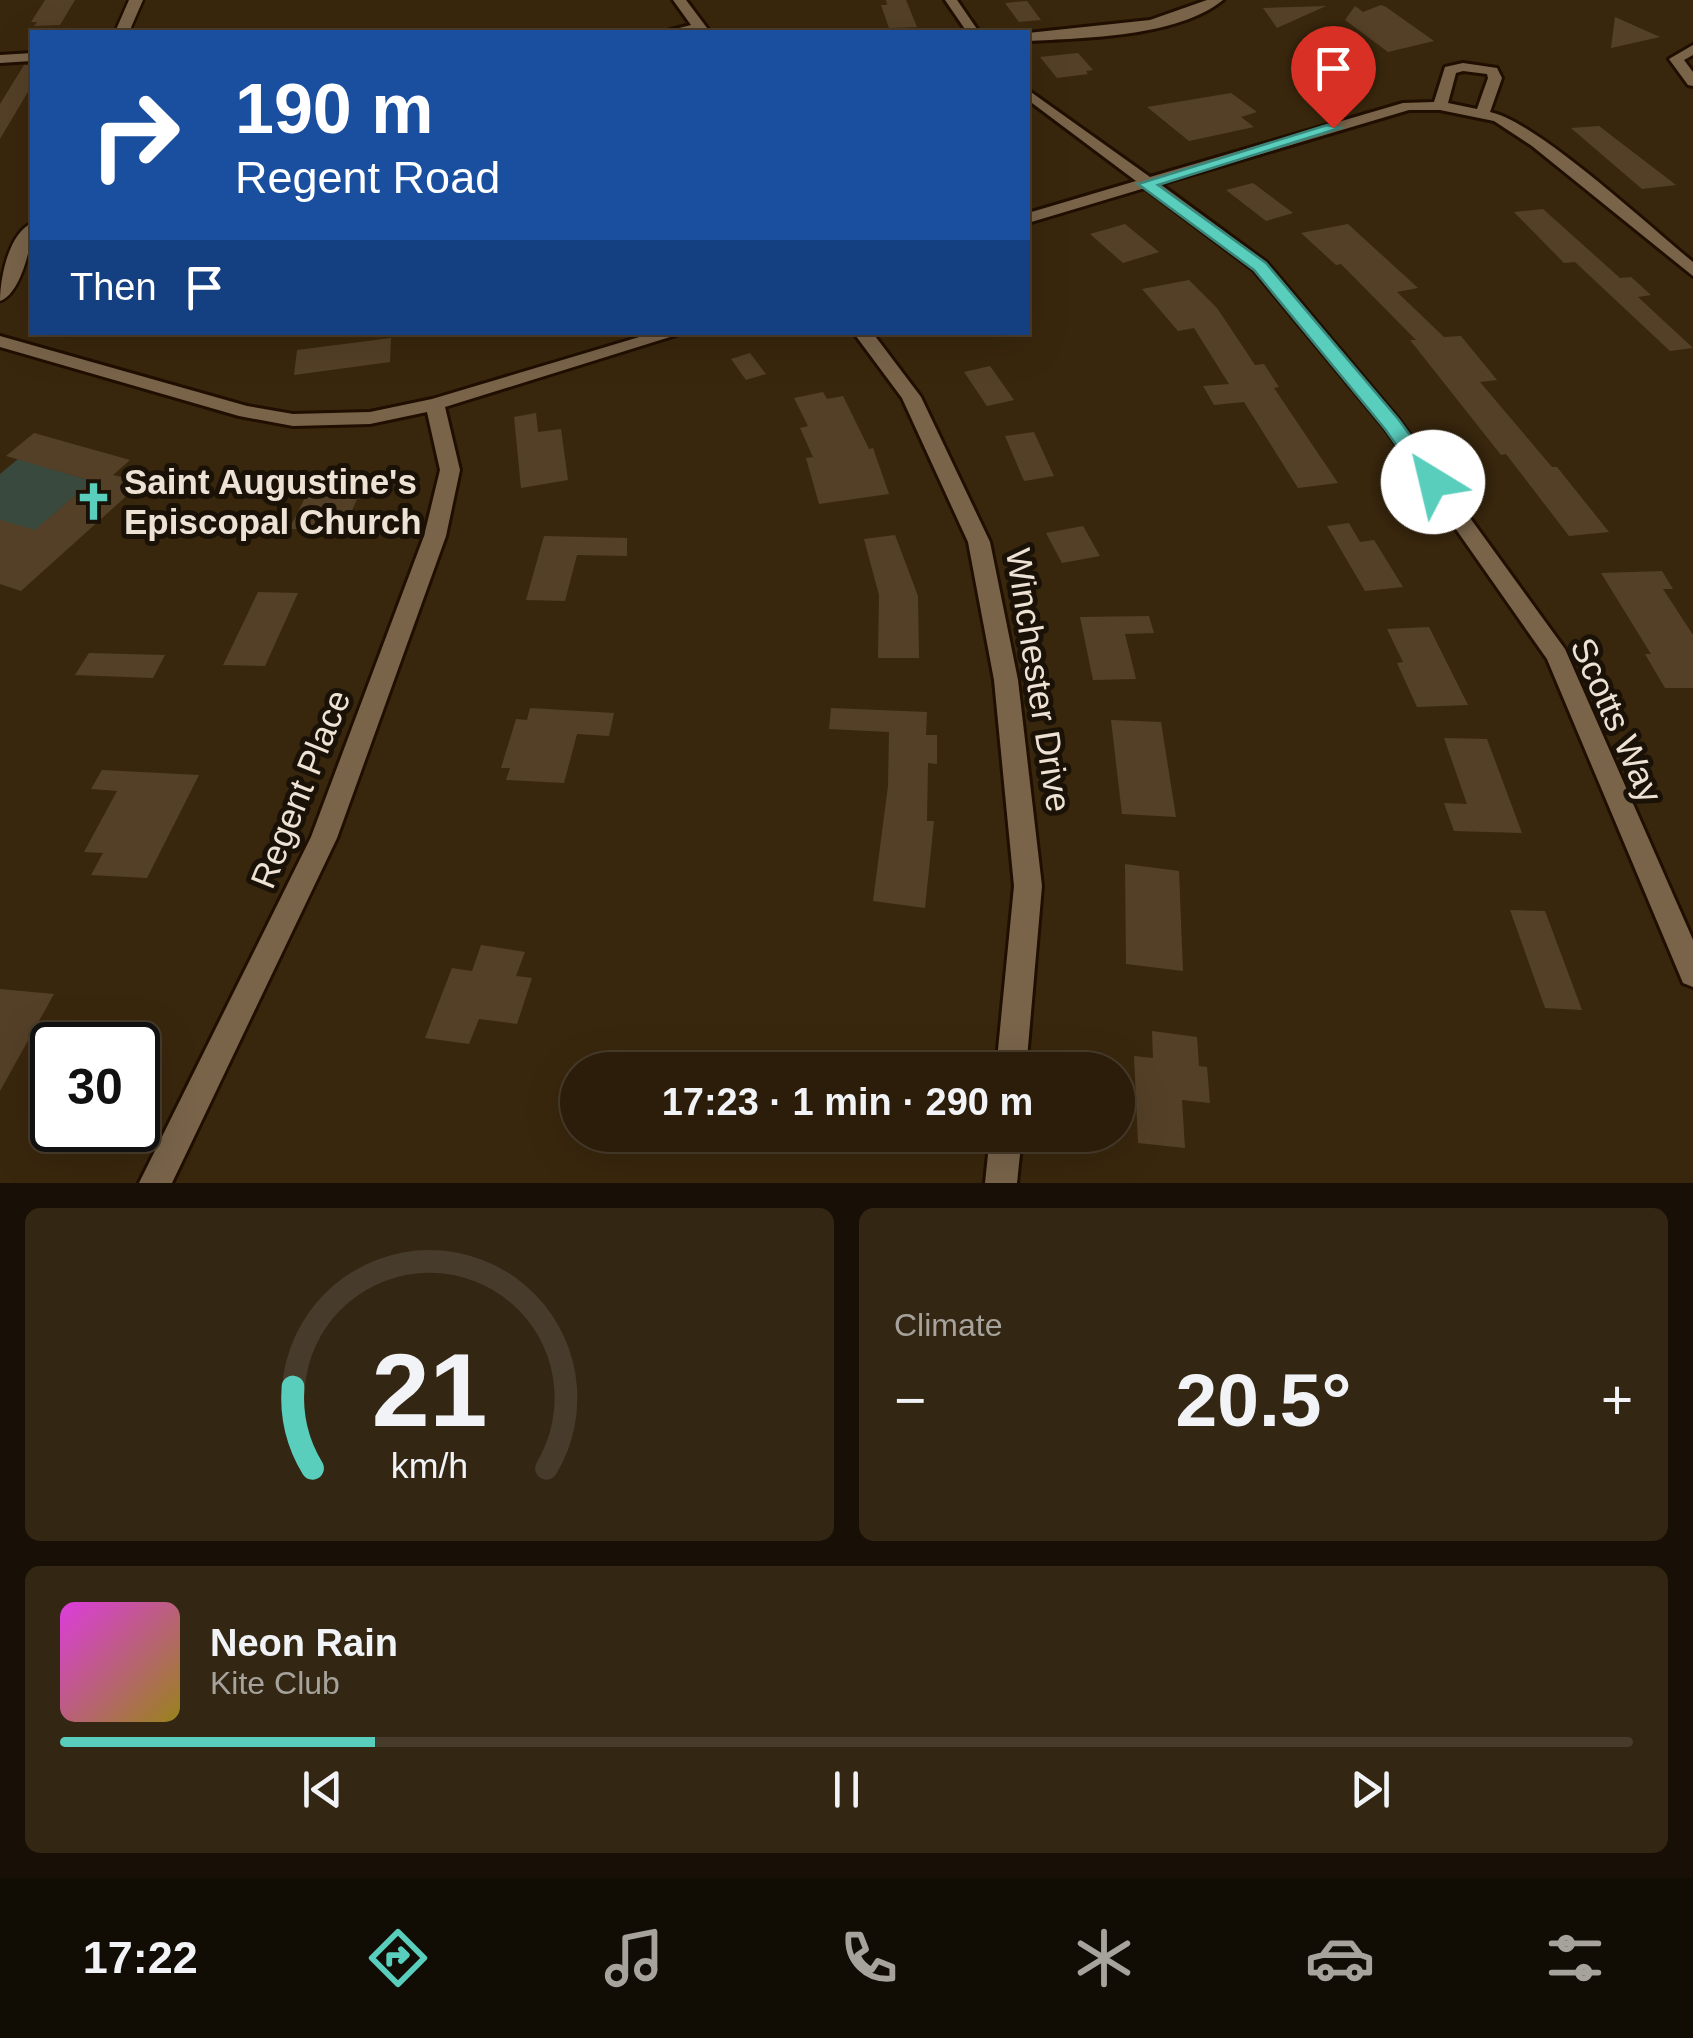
<!DOCTYPE html>
<meta charset="utf-8">
<style>
:root{--surface:#2b1d0a;--page:#332613;--text:#f1f3f6;--muted:#a6a29c;--line:#473b2b;--accent:#5acebd}
body{margin:0;font-family:Arial,sans-serif;background:var(--page);color:var(--text);height:100vh;display:flex;flex-direction:column;font-size:38px;white-space:nowrap}
*{box-sizing:border-box;margin:0}
p{font-size:32px;color:var(--muted)}
.icon{flex:none;width:55px;height:55px;fill:none;stroke:currentColor;stroke-width:2;stroke-linecap:round;stroke-linejoin:round}
.map{position:relative;height:1183px;overflow:hidden}
.drawer{display:flex;flex-direction:column;gap:25px;padding:25px;background:#181006;flex:1}
.drawer>*{flex:none}
.hud{position:absolute;left:30px;top:30px;width:1000px;height:305px;border-radius:0px;box-shadow:0 10px 40px #0002,0 0 0 2px var(--line);background:#1a4fa0;color:#fff;overflow:hidden}
.speed{position:absolute;left:30px;top:1022px;display:flex;gap:20px;font-size:50px;font-weight:700;text-align:center}
.speed>*{display:grid;place-content:center;width:130px;height:130px;border-radius:50%;background:var(--surface);box-shadow:0 10px 40px #0002,0 0 0 2px var(--line);line-height:1}
.speed .limit{border:5px solid #111;border-radius:15px;background:#fff;color:#111}
.pin{position:absolute;display:grid;place-items:center;width:85px;height:85px;color:#fff;margin:-102px -42px;border-radius:50% 50% 50% 0;rotate:-45deg;box-shadow:0 0 10px #0007}
.pin .icon{rotate:45deg}
.me{position:absolute;width:110px;margin:-55px;rotate:324deg;stroke-linejoin:round;filter:drop-shadow(0 0 8px #0008)}
.turn{display:flex;align-items:center;gap:35px;height:210px;padding:0 40px;font-size:45px}
.turn .icon{width:130px;height:130px;stroke-width:2.5}
.turn b{display:block;font-size:70px;line-height:85px}
.then{display:flex;align-items:center;height:95px;padding:0 40px;background:#0003;gap:20px;font-size:38px}
.big{font-size:75px;font-weight:700;line-height:1.1}
.drawer .card{flex:1;display:flex;flex-direction:column;justify-content:center;gap:15px;min-width:0;padding:0 35px;border-radius:15px;background:var(--page)}
.drawer .dial{align-items:center;gap:0}
.dial svg{height:260px;overflow:visible;fill:none;stroke:var(--line);stroke-width:7;stroke-linecap:round;text-anchor:middle}
.dial text{fill:var(--text);stroke:none}
.song{display:flex;align-items:center;gap:30px}
.cover{width:120px;height:120px;border-radius:15px;background:linear-gradient(135deg,hsl(300 70% 55%),hsl(50 70% 35%))}
.played{height:10px;border-radius:5px;background:linear-gradient(90deg,var(--accent) 20%,var(--line) 20%)}
.keys{display:flex;justify-content:space-around;direction:ltr}
.heat{display:flex;justify-content:space-between;align-items:center;font-size:55px;direction:ltr}
.drawer .tiles{flex:1;display:grid;gap:25px;grid-template-columns:1fr 1fr}
.card:last-child{grid-column:span 2}
.trip{position:absolute;left:560px;top:1052px;width:575px;height:100px;border-radius:50px;background:var(--surface);box-shadow:0 10px 40px #0002,0 0 0 2px var(--line);font-weight:700;line-height:100px;text-align:center}
.dock{display:flex;height:160px;justify-content:space-around;align-items:center;background:#110c04;color:var(--muted)}
.dock .icon{width:70px;height:70px}
.dock .active{color:var(--accent)}
.dock b{font-size:45px;color:var(--text)}
.map>svg:first-child{display:block}
</style>
<div class="map">
<svg width="1693" height="1183" viewBox="0 0 1693 1183">
<rect width="100%" height="100%" fill="#39270d"/>
<polygon fill="#3a493d" points="18,459 92,481 24,540 0,520 0,474"/>
<g fill="#544027">
<polygon points="45,0 75,0 60,25 34,26 37,22 31,22"/>
<polygon points="886,0 906,0 917,27 889,28 881,5 887,5"/>
<polygon points="1027,1 1041,20 1019,22 1005,3"/>
<polygon points="1381,5 1386,7 1434,41 1388,52 1345,20 1355,6 1363,12"/>
<polygon points="1326,6 1277,28 1263,8"/>
<polygon points="1615,17 1660,37 1611,48"/>
<polygon points="1078,53 1093,70 1086,71 1088,74 1057,78 1040,57"/>
<polygon points="24,65 32,65 32,85 0,139 0,104"/>
<polygon points="1231,93 1257,112 1241,117 1254,127 1189,141 1147,107"/>
<polygon points="1599,126 1676,185 1642,189 1571,128"/>
<polygon points="1253,183 1293,213 1266,221 1226,190"/>
<polygon points="1543,209 1620,278 1631,277 1651,295 1638,297 1693,348 1670,351 1575,262 1564,263 1514,212"/>
<polygon points="1125,224 1159,252 1123,263 1090,234"/>
<polygon points="1348,224 1418,288 1397,292 1444,337 1461,336 1497,380 1480,382 1552,467 1557,467 1609,532 1569,536 1506,454 1501,455 1410,340 1416,340 1341,264 1336,265 1301,233"/>
<polygon points="1189,280 1217,308 1255,365 1264,364 1279,387 1274,388 1338,483 1298,488 1244,402 1214,405 1203,386 1229,384 1194,328 1178,331 1142,289"/>
<polygon points="391,338 390,362 294,375 297,350"/>
<polygon points="750,353 766,374 746,380 731,359"/>
<polygon points="990,366 1014,400 987,406 964,372"/>
<polygon points="823,392 827,399 843,396 869,449 873,448 889,494 819,504 806,458 813,457 800,428 808,426 794,398"/>
<polygon points="536,413 538,432 561,429 568,480 521,488 514,417"/>
<polygon points="1034,432 1054,476 1024,481 1005,436"/>
<polygon points="34,433 130,460 113,475 142,482 21,591 0,584 0,520 35,530 92,481 6,456"/>
<polygon points="266,478 348,483 343,495 359,495 343,530 289,529 305,498 256,496"/>
<polygon points="1349,523 1360,542 1374,540 1403,587 1365,591 1327,526"/>
<polygon points="1083,526 1100,556 1062,563 1046,533"/>
<polygon points="895,535 918,596 919,658 878,658 879,595 864,539"/>
<polygon points="544,536 627,538 627,556 577,555 565,601 526,600"/>
<polygon points="1662,571 1673,589 1663,589 1693,635 1693,688 1665,688 1645,654 1651,654 1601,573"/>
<polygon points="258,592 298,593 265,666 223,665"/>
<polygon points="1149,616 1154,633 1125,634 1136,679 1093,680 1080,617"/>
<polygon points="1429,627 1468,705 1417,707 1397,663 1403,662 1387,629"/>
<polygon points="89,653 165,655 153,678 75,675"/>
<polygon points="530,708 614,713 609,736 577,734 564,783 506,780 510,768 501,768 516,719 527,720"/>
<polygon points="831,708 927,712 926,735 937,735 937,764 928,763 927,821 934,821 925,908 873,901 888,786 889,732 829,729"/>
<polygon points="1111,720 1161,722 1176,817 1122,814"/>
<polygon points="1444,738 1487,739 1522,833 1454,831 1444,803 1467,804"/>
<polygon points="102,770 199,775 147,878 91,875 103,853 84,852 117,791 91,789"/>
<polygon points="1125,864 1179,871 1183,971 1126,964"/>
<polygon points="1510,910 1545,911 1582,1010 1545,1008"/>
<polygon points="481,945 525,952 516,976 532,978 517,1024 479,1019 469,1044 425,1038 452,968 472,971"/>
<polygon points="0,989 54,994 0,1091"/>
<polygon points="1152,1031 1197,1037 1199,1066 1207,1067 1210,1103 1182,1100 1185,1148 1138,1143 1134,1056 1153,1058"/>
</g>
<g fill="none" stroke-linecap="round" stroke-linejoin="round">
<defs>
<g id="minor">
<polygon points="673,0 686,0 710,32 663,32 691,25"/>
<polygon points="945,0 957,0 979,32 967,32"/>
<path d="M1207,0h16c-45,37 -139,38 -195,41v-8l122,-13z"/>
<polygon points="1693,45 1693,55 1684,60 1693,72 1693,86 1688,85 1669,59"/>
<polygon points="32,53 32,61 0,63 0,55"/>
<path d="M1463,63l34,5 5,10 -12,34c46,9 161,116 203,150v14l-161,-130 -38,-25 -54,-11h-31l-249,74 106,78 133,158 166,229 128,291v47l-10,-4 -136,-324 -162,-231 -131,-158 -109,-82 -117,35v-10l108,-32 -108,-81v-10l122,87 253,-74 31,-1 11,-35zM1463,71l24,3 1,4 -11,31 -29,-6 8,-30z"/>
<polygon points="656,332 686,332 445,407 460,470 446,536 337,838 172,1183 139,1183 311,837 424,536 440,470 427,412 370,424 293,426 239,416 0,347 0,336 247,406 293,414 370,412 432,399"/>
<polygon points="853,332 872,332 921,397 990,542 1018,680 1042,886 1026,1070 996,1070 1014,886 994,680 968,542 902,398"/>
<polygon points="990,1135 1022,1135 1017,1183 985,1183"/>
</g>
<g id="tertiary">
<polygon points="129,0 143,0 129,32 115,32"/>
<path d="M32,223c1,19 -11,71 -32,78 0,-24 9,-68 32,-78z"/>
</g>
</defs>
<use href="#minor" stroke="#200f00" stroke-width="6"/>
<use href="#tertiary" stroke="#200f00" stroke-width="5"/>
<use href="#minor" fill="#79644a" fill-rule="evenodd"/>
<use href="#tertiary" fill="#79644a" fill-rule="evenodd"/>
</g>
<polygon fill="#5acebd" stroke="#3a867b" stroke-width="2.5" points="1327,125 1340,128 1158,185 1266,263 1399,420 1440,477 1443,482 1440,487 1426,487 1385,429 1254,270 1138,184"/>
<defs>
<symbol id="church-bare" viewBox="-9 -9 18 18"><path d="M-1.2-6h2.4v3.5h3.3v2.4h-3.3V6h-2.4V-.1h-3.3v-2.4h3.3Z" fill="#5acebd" stroke="#1a1107" stroke-width="2.5" paint-order="stroke"/></symbol>
</defs>
<g fill-rule="evenodd">
<use href="#church-bare" x="66" y="474" width="55" height="55"/>
</g>
<g text-anchor="middle" dominant-baseline="central" stroke-width="10" stroke-linejoin="round" paint-order="stroke">
<g font-size="35" font-weight="bold" fill="#eee2d4" stroke="#1a1107" text-anchor="start">
<text x="124" y="481">Saint Augustine's<tspan x="124" dy="40">Episcopal Church</tspan></text>
</g>
<g font-size="35" fill="#eee2d4" stroke="#1a1107">
<text transform="translate(1039 680) rotate(81)">Winchester Drive</text>
<text transform="translate(1617 720) rotate(66)">Scotts Way</text>
<text transform="translate(300 789) rotate(-68)">Regent Place</text>
</g>
</g>
</svg>
<div class="speed"><div class="limit">30</div></div>
<div class="pin" style="left:1333px;top:128px;background:#d93025"><svg class="icon" aria-label="arrive" viewBox="0 0 24 24"><path d="M6 21V4h12l-3 4 3 4H6"/></svg></div>
<svg class="me" style="left:1433px;top:482px" viewBox="-20 -20 40 40"><circle r="19" fill="#fff"/><path d="M0-13L10 11 0 6-10 11z" fill="#5acebd"/></svg>
<div class="trip">17:23 · 1 min · 290 m</div>
<div class="hud">
<div class="turn"><svg class="icon" aria-label="right" viewBox="0 0 24 24"><path d="M7 20v-9h11M14 6l5 5-5 5"/></svg><div><b>190 m</b>Regent Road</div></div>
<div class="then">Then<svg class="icon" aria-label="arrive" viewBox="0 0 24 24"><path d="M6 21V4h12l-3 4 3 4H6"/></svg></div>
</div>
</div>
<section class="drawer">
<div class="tiles">
<div class="card dial"><svg viewBox="0 0 100 80">
<path d="M14 69A42 42 0 1 1 86 69"/>
<path d="M14 69A42 42 0 0 1 8 44" stroke="#5acebd"/>
<text x="50" y="56" font-size="32" font-weight="700">21</text>
<text x="50" y="72" font-size="11">km/h</text>
</svg></div>
<div class="card"><p>Climate</p>
<div class="heat"><a>−</a><b class="big">20.5°</b><a>+</a></div>
</div>
<div class="card">
<div class="song"><i class="cover"></i><div><b>Neon Rain</b><p>Kite Club</p></div></div>
<div class="played"></div>
<div class="keys"><svg class="icon" aria-label="previous" viewBox="0 0 24 24"><path d="M18 5L8 12l10 7zM5 5v14"/></svg><svg class="icon" aria-label="pause" viewBox="0 0 24 24"><path d="M8 5v14M16 5v14"/></svg><svg class="icon" aria-label="next" viewBox="0 0 24 24"><path d="M6 5l10 7-10 7zM19 5v14"/></svg></div>
</div>
</div>
</section>
<nav class="dock">
<b>17:22</b>
<svg class="icon active" aria-label="directions" viewBox="0 0 24 24"><path d="M12 3l9 9-9 9-9-9zM9 14v-3h6M13 9l2 2-2 2"/></svg>
<svg class="icon" aria-label="music" viewBox="0 0 24 24"><path d="M9 18V5l10-2v13"/><circle cx="6" cy="18" r="3"/><circle cx="16" cy="16" r="3"/></svg>
<svg class="icon" aria-label="phone" viewBox="0 0 24 24"><path d="M5 4h4l2 5-3 2q2 4 5 5l2-3 5 2v4C11 20 4 13 5 4z"/></svg>
<svg class="icon" aria-label="climate" viewBox="0 0 24 24"><path d="M12 3v18M4 7l16 10M4 17L20 7"/></svg>
<svg class="icon" aria-label="car" viewBox="0 0 24 24"><path d="M5 17H2v-5l4-1 3-4h7l3 4 3 1v5h-3M9 17h6M6 11h13"/><circle cx="7" cy="17" r="2"/><circle cx="17" cy="17" r="2"/></svg>
<svg class="icon" aria-label="filters" viewBox="0 0 24 24"><path d="M4 7h16M4 17h16"/><circle cx="9" cy="7" r="2"/><circle cx="15" cy="17" r="2"/></svg>
</nav>
